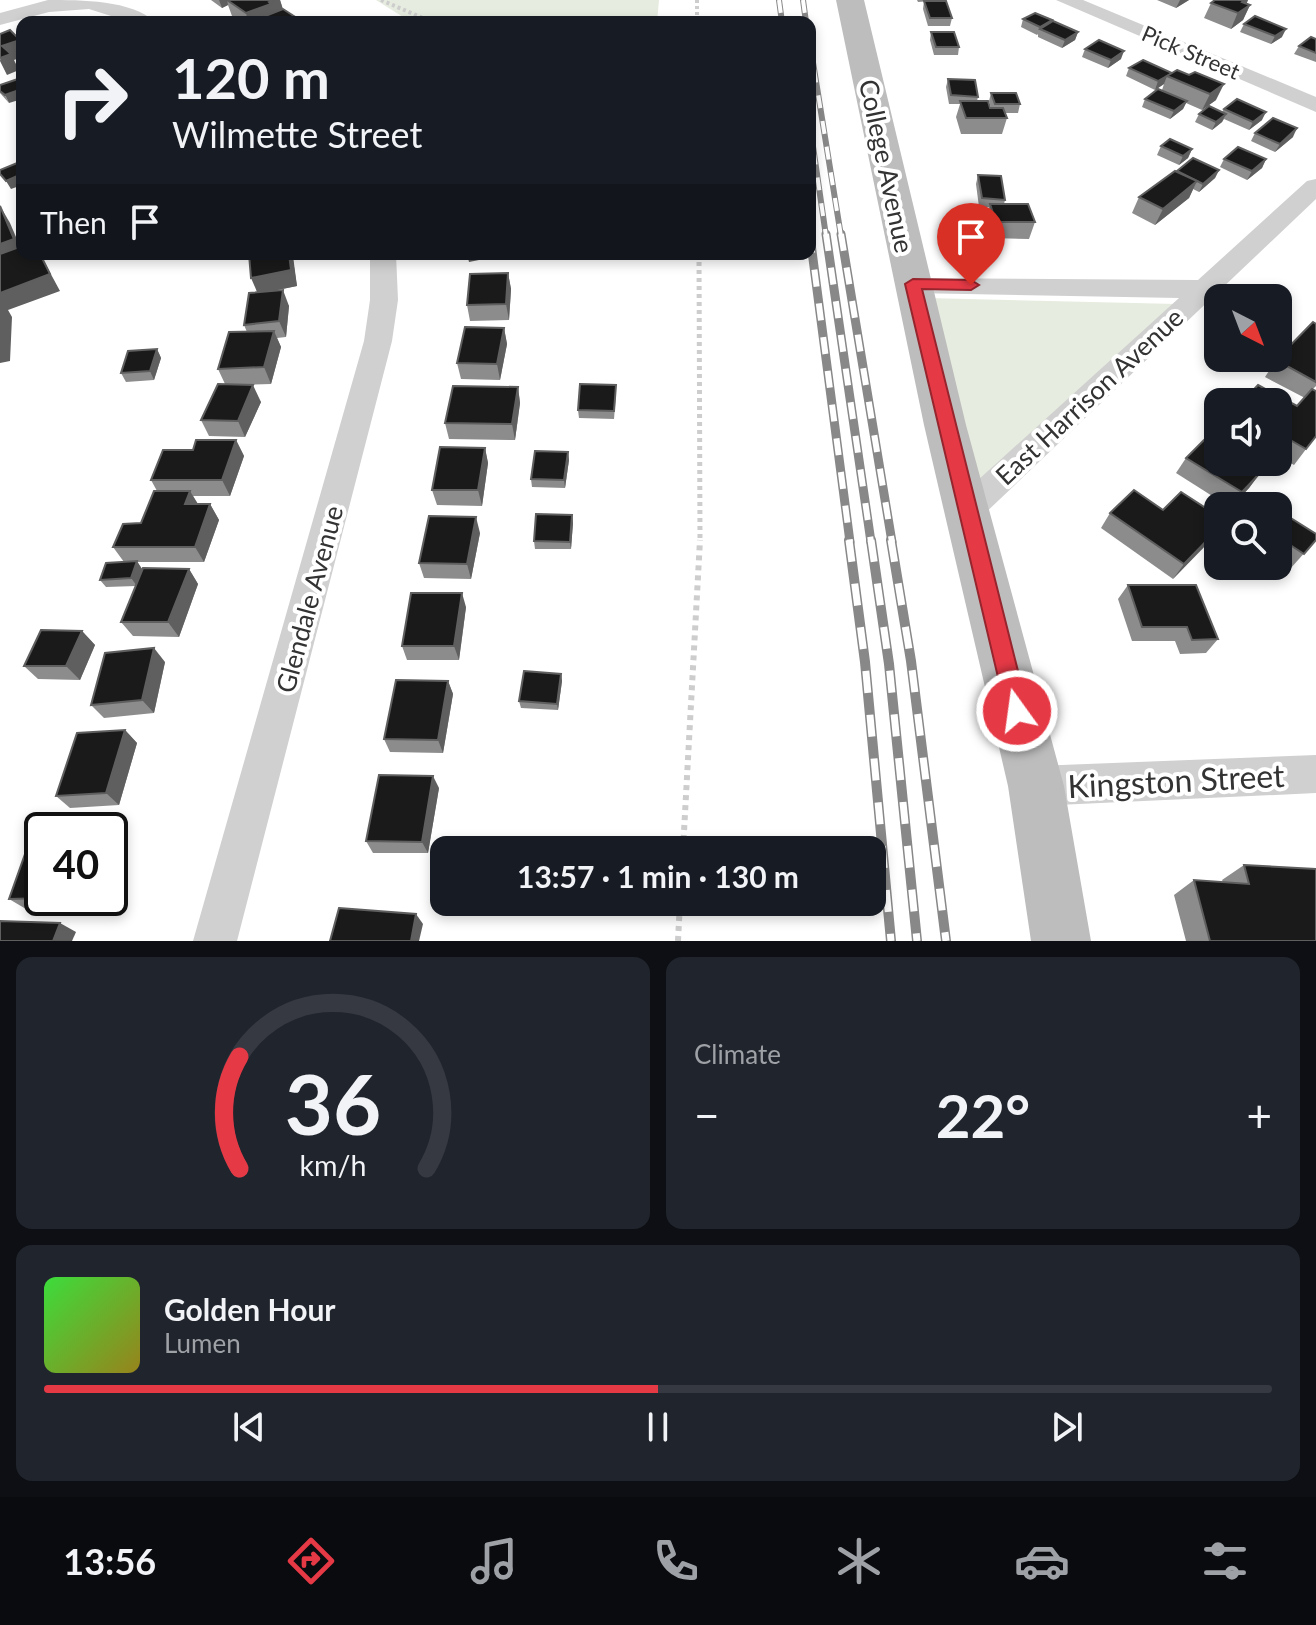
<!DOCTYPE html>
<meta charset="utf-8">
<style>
:root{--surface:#171b24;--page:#20242c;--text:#f1f3f6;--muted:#9ea1a6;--line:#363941;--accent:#e63946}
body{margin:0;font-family:Lato,sans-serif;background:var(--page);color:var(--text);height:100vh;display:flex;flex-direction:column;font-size:30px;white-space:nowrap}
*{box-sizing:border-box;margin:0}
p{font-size:26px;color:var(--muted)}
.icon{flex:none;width:44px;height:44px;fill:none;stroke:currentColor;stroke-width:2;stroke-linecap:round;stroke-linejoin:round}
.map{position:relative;height:941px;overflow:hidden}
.drawer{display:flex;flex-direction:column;gap:16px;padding:16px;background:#0d0f14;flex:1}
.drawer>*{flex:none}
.guide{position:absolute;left:16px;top:16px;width:800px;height:244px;border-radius:16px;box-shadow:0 4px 12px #0003;background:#171b24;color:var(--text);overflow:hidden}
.needle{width:52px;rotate:138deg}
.controls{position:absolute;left:1204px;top:284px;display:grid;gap:16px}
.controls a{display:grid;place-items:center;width:88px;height:88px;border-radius:16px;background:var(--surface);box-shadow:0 4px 12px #0003;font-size:40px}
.speed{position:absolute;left:24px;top:812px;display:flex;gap:16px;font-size:40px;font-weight:700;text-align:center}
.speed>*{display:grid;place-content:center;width:104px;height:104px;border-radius:50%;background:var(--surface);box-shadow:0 4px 12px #0003;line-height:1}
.speed .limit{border:4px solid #111;border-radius:12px;background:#fff;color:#111}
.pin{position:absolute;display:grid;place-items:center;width:68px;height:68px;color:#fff;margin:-82px -34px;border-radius:50% 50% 50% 0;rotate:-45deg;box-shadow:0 0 8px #0007}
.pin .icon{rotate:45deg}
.me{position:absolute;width:88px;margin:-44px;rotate:346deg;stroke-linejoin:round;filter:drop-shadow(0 0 6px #0008)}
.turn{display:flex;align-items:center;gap:28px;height:168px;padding:0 24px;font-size:36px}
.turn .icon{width:104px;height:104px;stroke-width:2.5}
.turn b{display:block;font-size:56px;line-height:68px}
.then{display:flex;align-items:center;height:76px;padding:0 24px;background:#0003;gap:16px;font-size:30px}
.big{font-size:60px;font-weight:700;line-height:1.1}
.drawer .tile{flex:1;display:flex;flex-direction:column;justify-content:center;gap:12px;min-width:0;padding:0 28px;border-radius:16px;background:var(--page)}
.drawer .dial{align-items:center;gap:0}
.dial svg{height:208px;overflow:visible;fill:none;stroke:var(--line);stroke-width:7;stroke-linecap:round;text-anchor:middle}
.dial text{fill:var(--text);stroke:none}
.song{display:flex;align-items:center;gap:24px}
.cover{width:96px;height:96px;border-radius:12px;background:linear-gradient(135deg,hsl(120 70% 55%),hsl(50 70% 35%))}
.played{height:8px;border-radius:4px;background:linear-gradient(90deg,var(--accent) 50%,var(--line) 50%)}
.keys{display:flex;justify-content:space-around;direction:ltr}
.heat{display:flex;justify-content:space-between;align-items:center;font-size:44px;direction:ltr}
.drawer .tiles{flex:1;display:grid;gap:16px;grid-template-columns:1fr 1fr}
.tile:last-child{grid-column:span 2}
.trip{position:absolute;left:430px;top:836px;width:456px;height:80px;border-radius:16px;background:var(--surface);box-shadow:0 4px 12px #0003;font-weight:700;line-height:80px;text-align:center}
.tab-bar{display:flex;height:128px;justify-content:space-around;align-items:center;background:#090b0e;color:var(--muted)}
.tab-bar .icon{width:56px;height:56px}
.tab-bar .selected{color:var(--accent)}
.tab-bar b{font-size:36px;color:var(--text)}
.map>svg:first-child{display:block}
</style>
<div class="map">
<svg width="1316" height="941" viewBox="0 0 1316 941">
<rect width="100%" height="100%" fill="#fff"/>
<g fill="#e6ecdf">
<polygon points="376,0 659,0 657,22 411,22"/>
<polygon points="926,298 1177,304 972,493"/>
</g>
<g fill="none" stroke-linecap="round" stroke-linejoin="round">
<g stroke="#cdcdcd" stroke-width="4" stroke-dasharray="3 3" stroke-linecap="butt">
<polyline points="381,0 432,22"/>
<polyline points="697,0 697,22"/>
</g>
<polyline stroke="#cdcdcd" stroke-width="5" stroke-dasharray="4 4" stroke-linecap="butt" points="699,254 700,542"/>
<g stroke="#cdcdcd" stroke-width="6" stroke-dasharray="5 5" stroke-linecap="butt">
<polyline points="683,850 700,540"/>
<polyline points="678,941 680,902"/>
</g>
<g fill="#d0d0d0" fill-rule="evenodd">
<path d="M48,0c33,0 84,0 107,22h-25l-41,-13 -40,3 -49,13v-12z"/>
<polygon points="1056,0 1083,0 1316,97 1316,112"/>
<polygon points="1316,179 1316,199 980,518 968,522 956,518 952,509 956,500 1179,298 913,293 903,290 899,284 903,278 1198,280 1307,181"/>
<polygon points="370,254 396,254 398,300 392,341 237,941 193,941 364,341 370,300"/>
<polygon points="1316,755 1316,793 1036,806 1022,800 1016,786 1022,772 1036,766"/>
</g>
<polygon fill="#bdbdbd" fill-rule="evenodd" points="836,0 864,0 966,425 1064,786 1091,941 1031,941 1008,786 924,425"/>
<defs>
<g id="rail-far2">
<polyline points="779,0 782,22"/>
<polyline points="803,0 806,22"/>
<polyline points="810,44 841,236"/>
<polyline points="810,126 826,236"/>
</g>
<g id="rail-far1">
<polyline points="826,234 871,542"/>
<polyline points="841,234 892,542"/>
<polyline points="810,236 850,542"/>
</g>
<g id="rail">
<polyline points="849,540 865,662 891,941"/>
<polyline points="871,540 889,664 917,941"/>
<polyline points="891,540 911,661 946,941"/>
</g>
</defs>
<use href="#rail-far2" stroke="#888" stroke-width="6"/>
<use href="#rail-far1" stroke="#888" stroke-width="9"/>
<use href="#rail" stroke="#888" stroke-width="10"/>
<use href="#rail-far2" stroke="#fff" stroke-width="4" stroke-dasharray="13" stroke-linecap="butt"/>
<use href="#rail-far1" stroke="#fff" stroke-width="6" stroke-dasharray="17" stroke-linecap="butt"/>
<use href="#rail" stroke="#fff" stroke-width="7" stroke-dasharray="22" stroke-linecap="butt"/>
</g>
<g fill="#8c8c8c">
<polygon points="211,0 280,0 283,9 303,22 241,22 232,16 228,5 222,8"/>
<polygon points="917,0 944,0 918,2"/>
<polygon points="1157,0 1189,0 1176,8"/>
<polygon points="1215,0 1248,0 1246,4 1250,5 1243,20 1231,29 1204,18 1211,3"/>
<polygon points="924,1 952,18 950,26 928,26 923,9"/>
<polygon points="1023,19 1051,22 1078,32 1075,40 1062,48 1038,37 1038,34 1037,35 1021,27"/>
<polygon points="1244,24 1282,37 1271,44 1240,32"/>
<polygon points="931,32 959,47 958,55 934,55 930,40"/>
<polygon points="1316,39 1316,62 1294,54 1299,46"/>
<polygon points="1085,49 1121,59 1108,68 1082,57"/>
<polygon points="1129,68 1189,75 1216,100 1202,110 1186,103 1183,109 1170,119 1142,107 1145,99 1162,90 1164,84 1155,90 1126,76"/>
<polygon points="948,79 978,97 977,101 990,108 991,108 989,101 991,93 1020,104 1018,113 1005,113 1007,118 1002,134 961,134 956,117 960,104 949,104 946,87"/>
<polygon points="0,85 9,103 0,93"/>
<polygon points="1224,109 1262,120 1249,130 1224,119 1222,122 1212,130 1195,122 1199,114 1222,112"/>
<polygon points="1255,133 1293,137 1275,152 1251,141"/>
<polygon points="1161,146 1192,149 1188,158 1179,165 1157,155"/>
<polygon points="1224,159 1266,159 1262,168 1247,180 1220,167"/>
<polygon points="1219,170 1215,178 1199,192 1193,189 1189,198 1155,225 1132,213 1139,197 1177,172"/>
<polygon points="978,175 1005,200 1004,204 1035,222 1029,239 991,238 985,220 989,207 979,207 976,184"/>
<polygon points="236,254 292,254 297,286 277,290 289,306 286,337 277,338 281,347 271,384 239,385 261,402 245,437 209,436 201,420 225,384 218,369 247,332 244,325 257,292 249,256 239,260"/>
<polygon points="508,273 511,289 509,320 470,321 467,305"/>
<polygon points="1316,324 1316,386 1312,390 1316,436 1294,465 1278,456 1278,402 1297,406 1305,398 1265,377 1276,360"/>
<polygon points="504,328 507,344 500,380 461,379 457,363"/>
<polygon points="157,349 161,358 154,380 126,382 121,373"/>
<polygon points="518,387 520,403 515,440 449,439 445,423"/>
<polygon points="616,394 614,419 579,418 578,410"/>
<polygon points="236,440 244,456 230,496 193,496 198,504 210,504 219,520 204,562 137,562 142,569 140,577 189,569 198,584 179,637 133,636 121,622 136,586 106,587 100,580 124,562 113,547 141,523 157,491 151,480 193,450"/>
<polygon points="485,448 488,463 482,506 437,505 432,490"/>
<polygon points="568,452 569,460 565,488 532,487 531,479"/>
<polygon points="1186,458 1261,472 1249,488 1232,506 1228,506 1176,473"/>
<polygon points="1163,510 1218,516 1218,531 1173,579 1101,528 1110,513"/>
<polygon points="1278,510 1316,540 1290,569 1278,561"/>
<polygon points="572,515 573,523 571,549 535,549 534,541"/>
<polygon points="480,533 471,579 424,578 419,563"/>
<polygon points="1128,585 1218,639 1206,653 1180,654 1175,641 1132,641 1118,599"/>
<polygon points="466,607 459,660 407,660 402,646"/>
<polygon points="82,631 95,645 80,680 38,679 24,666"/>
<polygon points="165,662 154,713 104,718 91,705"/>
<polygon points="561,674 562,681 558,710 521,708 519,701"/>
<polygon points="448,681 453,694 443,753 390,752 384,739"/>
<polygon points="125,730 137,743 119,805 70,808 56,796"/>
<polygon points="439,788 428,853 373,853 366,841"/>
<polygon points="93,827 96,830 42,830 42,898 88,898 85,907 26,909 9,899 34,829"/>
<polygon points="1244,865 1316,941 1186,941 1174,895 1194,880 1223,882 1222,880"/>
</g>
<g fill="#5f5f5f">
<polygon points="219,0 243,0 227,0 228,5 222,8"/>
<polygon points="274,0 280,0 284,13 255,20 255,22 248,22 246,13"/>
<polygon points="1180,0 1189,0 1176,8"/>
<polygon points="1244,0 1248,0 1244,9 1250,5 1243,20 1231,29 1242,2"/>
<polygon points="1286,29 1282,37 1271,44 1275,36"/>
<polygon points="1078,32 1075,40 1062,48 1065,40"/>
<polygon points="20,40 22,43 22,57 14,60 19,70 7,75 0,61 2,46"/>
<polygon points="1124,51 1121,59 1108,68 1111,60"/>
<polygon points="1167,76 1164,84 1155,90 1158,81"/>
<polygon points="1224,84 1216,100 1202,110 1210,94"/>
<polygon points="22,89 22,99 9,103 5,95"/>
<polygon points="1187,101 1183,109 1170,119 1174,111"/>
<polygon points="1266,112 1262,120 1249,130 1253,122"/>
<polygon points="1226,114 1222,122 1212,130 1216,122"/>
<polygon points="1297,128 1293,137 1275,152 1280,144"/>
<polygon points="1192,149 1188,158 1179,165 1183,156"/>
<polygon points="1266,159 1262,168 1247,180 1252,171"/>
<polygon points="1219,170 1215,178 1199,192 1203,184"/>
<polygon points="22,174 22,185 11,189 6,181"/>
<polygon points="1197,181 1189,198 1155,225 1163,209"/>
<polygon points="0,206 10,223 22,251 0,264"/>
<polygon points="40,254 60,291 8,310 12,317 10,361 0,363 0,293"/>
<polygon points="187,254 202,254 190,259"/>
<polygon points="236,254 256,254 239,260"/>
<polygon points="289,254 292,254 293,256 297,286 258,294 251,278"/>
<polygon points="467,254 509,254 469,262"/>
<polygon points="508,273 511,289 509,320 506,304"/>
<polygon points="283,290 289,306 286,337 279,321"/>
<polygon points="504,328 507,344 500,380 497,364"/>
<polygon points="274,331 281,347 271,384 264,367"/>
<polygon points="157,349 161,358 154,380 150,371"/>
<polygon points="253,385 261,402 245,437 238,421"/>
<polygon points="518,387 520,403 515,440 512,424"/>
<polygon points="236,440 244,456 230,496 222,480"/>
<polygon points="485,448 488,463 482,506 478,490"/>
<polygon points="568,452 569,460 565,488 564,480"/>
<polygon points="1261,472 1249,488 1232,506 1242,492"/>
<polygon points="190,491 199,506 185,504"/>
<polygon points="210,504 219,520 204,562 195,547"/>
<polygon points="572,515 573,523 571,549 570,542"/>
<polygon points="476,517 480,533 471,579 467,564"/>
<polygon points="1218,529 1218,531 1214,537 1173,579 1184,564"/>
<polygon points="137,561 142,569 137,586 131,578"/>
<polygon points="189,569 198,584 179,637 168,622"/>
<polygon points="462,593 466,607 459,660 454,646"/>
<polygon points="82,631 95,645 80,680 66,666"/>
<polygon points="154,648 165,662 154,713 142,700"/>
<polygon points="561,674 562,681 558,710 557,704"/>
<polygon points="448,681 453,694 443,753 438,740"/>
<polygon points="125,730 137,743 119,805 106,793"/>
<polygon points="433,776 439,788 428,853 422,842"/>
<polygon points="71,898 88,898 85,907"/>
<polygon points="416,914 423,924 419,941 411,941"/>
<polygon points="60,923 76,932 72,941 53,941"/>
</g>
<g fill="#1a1a1a" stroke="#5f5f5f" stroke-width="2">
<polygon points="227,0 274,0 269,2 271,4 246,13"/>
<polygon points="1215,0 1244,0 1242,2 1250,5 1238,13 1211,3"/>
<polygon points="924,1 946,1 952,18 930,18"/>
<polygon points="283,9 303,22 257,22 255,20"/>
<polygon points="1035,13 1052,20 1040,27 1023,19"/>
<polygon points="1255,16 1286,29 1275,36 1244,24"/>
<polygon points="1053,21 1078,32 1065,40 1040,29"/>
<polygon points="10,30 20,40 2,46 11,54 0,58 0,34"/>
<polygon points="931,32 954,32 959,47 936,47"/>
<polygon points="1311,37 1316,39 1316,53 1299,46"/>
<polygon points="1099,40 1124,51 1111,60 1085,49"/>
<polygon points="1143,60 1172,73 1158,81 1129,68"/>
<polygon points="1177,70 1189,75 1195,72 1224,84 1210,94 1167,76"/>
<polygon points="18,79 22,83 22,89 5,95 0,91 0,85"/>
<polygon points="948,79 975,80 978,97 951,95"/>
<polygon points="1158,89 1187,101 1174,111 1145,99"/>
<polygon points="991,93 1016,93 1020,104 995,104"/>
<polygon points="1237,99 1266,112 1253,122 1224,109"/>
<polygon points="960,101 988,101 990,108 1003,108 1007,118 966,118"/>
<polygon points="1209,106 1226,114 1216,122 1199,114"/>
<polygon points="1273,118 1297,128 1280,144 1255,133"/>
<polygon points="1170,139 1192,149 1183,156 1161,146"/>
<polygon points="1238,147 1266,159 1252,171 1224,159"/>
<polygon points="1193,158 1219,170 1203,184 1177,171"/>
<polygon points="22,161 22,174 6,181 0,174 0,170"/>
<polygon points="1175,171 1197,181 1163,209 1139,197"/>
<polygon points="978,175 1001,176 1005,200 982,198"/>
<polygon points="990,204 1028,204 1035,222 996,222"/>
<polygon points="0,206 14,239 0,244"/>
<polygon points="22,246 22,254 40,254 50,274 0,293 0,254"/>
<polygon points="249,254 289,254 291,270 251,278"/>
<polygon points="508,273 506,304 467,305 470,274"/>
<polygon points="283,290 279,321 244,325 249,293"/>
<polygon points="1313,322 1316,324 1316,382 1276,360"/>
<polygon points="465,327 504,328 497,364 457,363"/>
<polygon points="274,331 264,367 218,369 229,332"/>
<polygon points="157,349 150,371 121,373 128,351"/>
<polygon points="218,384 253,385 238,421 201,420"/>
<polygon points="580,384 616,385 614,411 578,410"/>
<polygon points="1258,385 1297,406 1312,389 1316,391 1316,436 1306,449 1278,433 1278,402 1242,402"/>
<polygon points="453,386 518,387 512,424 445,423"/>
<polygon points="1206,438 1218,446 1218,462 1245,462 1261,472 1242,492 1186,458"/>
<polygon points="196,440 236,440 222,480 151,480 163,450 193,450"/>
<polygon points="440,447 485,448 478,490 432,490"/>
<polygon points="535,451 568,452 564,480 531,479"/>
<polygon points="1134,490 1163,510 1181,492 1218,516 1218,529 1184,564 1110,513"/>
<polygon points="154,491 190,491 185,504 210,504 195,547 113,547 123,524 141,523"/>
<polygon points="1278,510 1316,534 1316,540 1304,554 1278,537"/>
<polygon points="536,514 572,515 570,542 534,541"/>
<polygon points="429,516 476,517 467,564 419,563"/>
<polygon points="137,561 131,578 100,580 106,563"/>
<polygon points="143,568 189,569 168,622 121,622"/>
<polygon points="1128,585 1196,585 1218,639 1192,640 1187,627 1142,627"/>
<polygon points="411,593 462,593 454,646 402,646"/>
<polygon points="41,630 82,631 66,666 24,666"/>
<polygon points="154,648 142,700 91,705 105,653"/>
<polygon points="524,671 561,674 557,704 519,701"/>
<polygon points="396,680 448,681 438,740 384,739"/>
<polygon points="125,730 106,793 56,796 77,733"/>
<polygon points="379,775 433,776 422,842 366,841"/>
<polygon points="93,827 92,830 42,830 42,898 46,898 9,899 34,829"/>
<polygon points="1244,865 1316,869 1316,941 1210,941 1194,880 1249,884"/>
<polygon points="339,908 416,914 411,941 330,941"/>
<polygon points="0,921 60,923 53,941 0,941"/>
</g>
<polygon fill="#e63946" stroke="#96252e" stroke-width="2" points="913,279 971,280 979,285 971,290 922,289 1028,711 1025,719 1017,721 1010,719 1006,711 905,284"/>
<g text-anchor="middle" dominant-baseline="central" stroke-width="8" stroke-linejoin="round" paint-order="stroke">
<g font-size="22" fill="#333" stroke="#fff">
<text transform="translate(1191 52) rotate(23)">Pick Street</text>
</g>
<g font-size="26" fill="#333" stroke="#fff">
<text transform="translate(887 166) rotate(78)">College Avenue</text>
<text transform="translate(1089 396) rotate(-43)">East Harrison Avenue</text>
<text transform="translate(309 599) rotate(-75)">Glendale Avenue</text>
</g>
<g font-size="32" fill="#333" stroke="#fff">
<text transform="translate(1176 780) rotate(-3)">Kingston Street</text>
</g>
</g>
</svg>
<div class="controls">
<a><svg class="needle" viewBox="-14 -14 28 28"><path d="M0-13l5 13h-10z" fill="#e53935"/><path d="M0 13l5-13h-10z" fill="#9ea1a6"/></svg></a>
<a><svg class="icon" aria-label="sound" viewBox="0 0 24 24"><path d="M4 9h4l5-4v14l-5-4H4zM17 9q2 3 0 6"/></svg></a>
<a><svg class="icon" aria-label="search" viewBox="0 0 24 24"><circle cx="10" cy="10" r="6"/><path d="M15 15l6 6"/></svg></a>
</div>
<div class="speed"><div class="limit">40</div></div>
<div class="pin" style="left:971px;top:285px;background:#d93025"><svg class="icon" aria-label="arrive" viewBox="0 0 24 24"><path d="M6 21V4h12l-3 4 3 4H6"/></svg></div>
<svg class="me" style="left:1017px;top:711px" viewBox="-20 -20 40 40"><circle r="17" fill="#e63946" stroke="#fff" stroke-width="3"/><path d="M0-11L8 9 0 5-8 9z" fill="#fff"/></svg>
<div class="trip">13:57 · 1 min · 130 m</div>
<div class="guide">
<div class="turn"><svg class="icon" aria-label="right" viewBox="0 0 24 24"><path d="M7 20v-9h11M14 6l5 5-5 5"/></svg><div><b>120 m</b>Wilmette Street</div></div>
<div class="then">Then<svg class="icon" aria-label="arrive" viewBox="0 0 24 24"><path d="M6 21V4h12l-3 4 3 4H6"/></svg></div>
</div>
</div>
<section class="drawer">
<div class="tiles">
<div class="tile dial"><svg viewBox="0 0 100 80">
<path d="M14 69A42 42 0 1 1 86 69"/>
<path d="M14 69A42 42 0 0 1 14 26" stroke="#e63946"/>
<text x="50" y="56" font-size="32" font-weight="700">36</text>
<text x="50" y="72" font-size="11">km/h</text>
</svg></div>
<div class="tile"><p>Climate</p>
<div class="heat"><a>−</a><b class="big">22°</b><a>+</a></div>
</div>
<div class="tile">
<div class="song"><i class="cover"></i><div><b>Golden Hour</b><p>Lumen</p></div></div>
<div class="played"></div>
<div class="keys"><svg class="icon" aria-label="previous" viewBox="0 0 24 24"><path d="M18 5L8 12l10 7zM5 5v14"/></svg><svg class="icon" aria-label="pause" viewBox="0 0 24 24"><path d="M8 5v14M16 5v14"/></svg><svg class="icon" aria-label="next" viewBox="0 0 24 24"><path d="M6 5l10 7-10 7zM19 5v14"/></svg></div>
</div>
</div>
</section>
<nav class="tab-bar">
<b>13:56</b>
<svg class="icon selected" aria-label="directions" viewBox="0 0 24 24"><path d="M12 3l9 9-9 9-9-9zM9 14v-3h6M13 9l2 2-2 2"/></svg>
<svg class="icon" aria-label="music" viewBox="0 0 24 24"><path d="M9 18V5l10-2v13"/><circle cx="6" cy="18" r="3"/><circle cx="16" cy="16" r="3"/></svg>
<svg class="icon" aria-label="phone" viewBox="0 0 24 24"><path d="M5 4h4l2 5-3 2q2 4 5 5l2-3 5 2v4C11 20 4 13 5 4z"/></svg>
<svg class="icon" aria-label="climate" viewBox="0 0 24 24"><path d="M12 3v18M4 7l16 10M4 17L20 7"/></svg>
<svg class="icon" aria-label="car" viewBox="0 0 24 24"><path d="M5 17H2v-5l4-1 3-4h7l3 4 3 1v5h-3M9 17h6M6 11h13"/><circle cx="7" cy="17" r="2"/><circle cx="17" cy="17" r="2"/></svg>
<svg class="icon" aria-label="filters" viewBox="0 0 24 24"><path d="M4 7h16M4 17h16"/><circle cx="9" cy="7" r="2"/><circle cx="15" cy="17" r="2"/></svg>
</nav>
